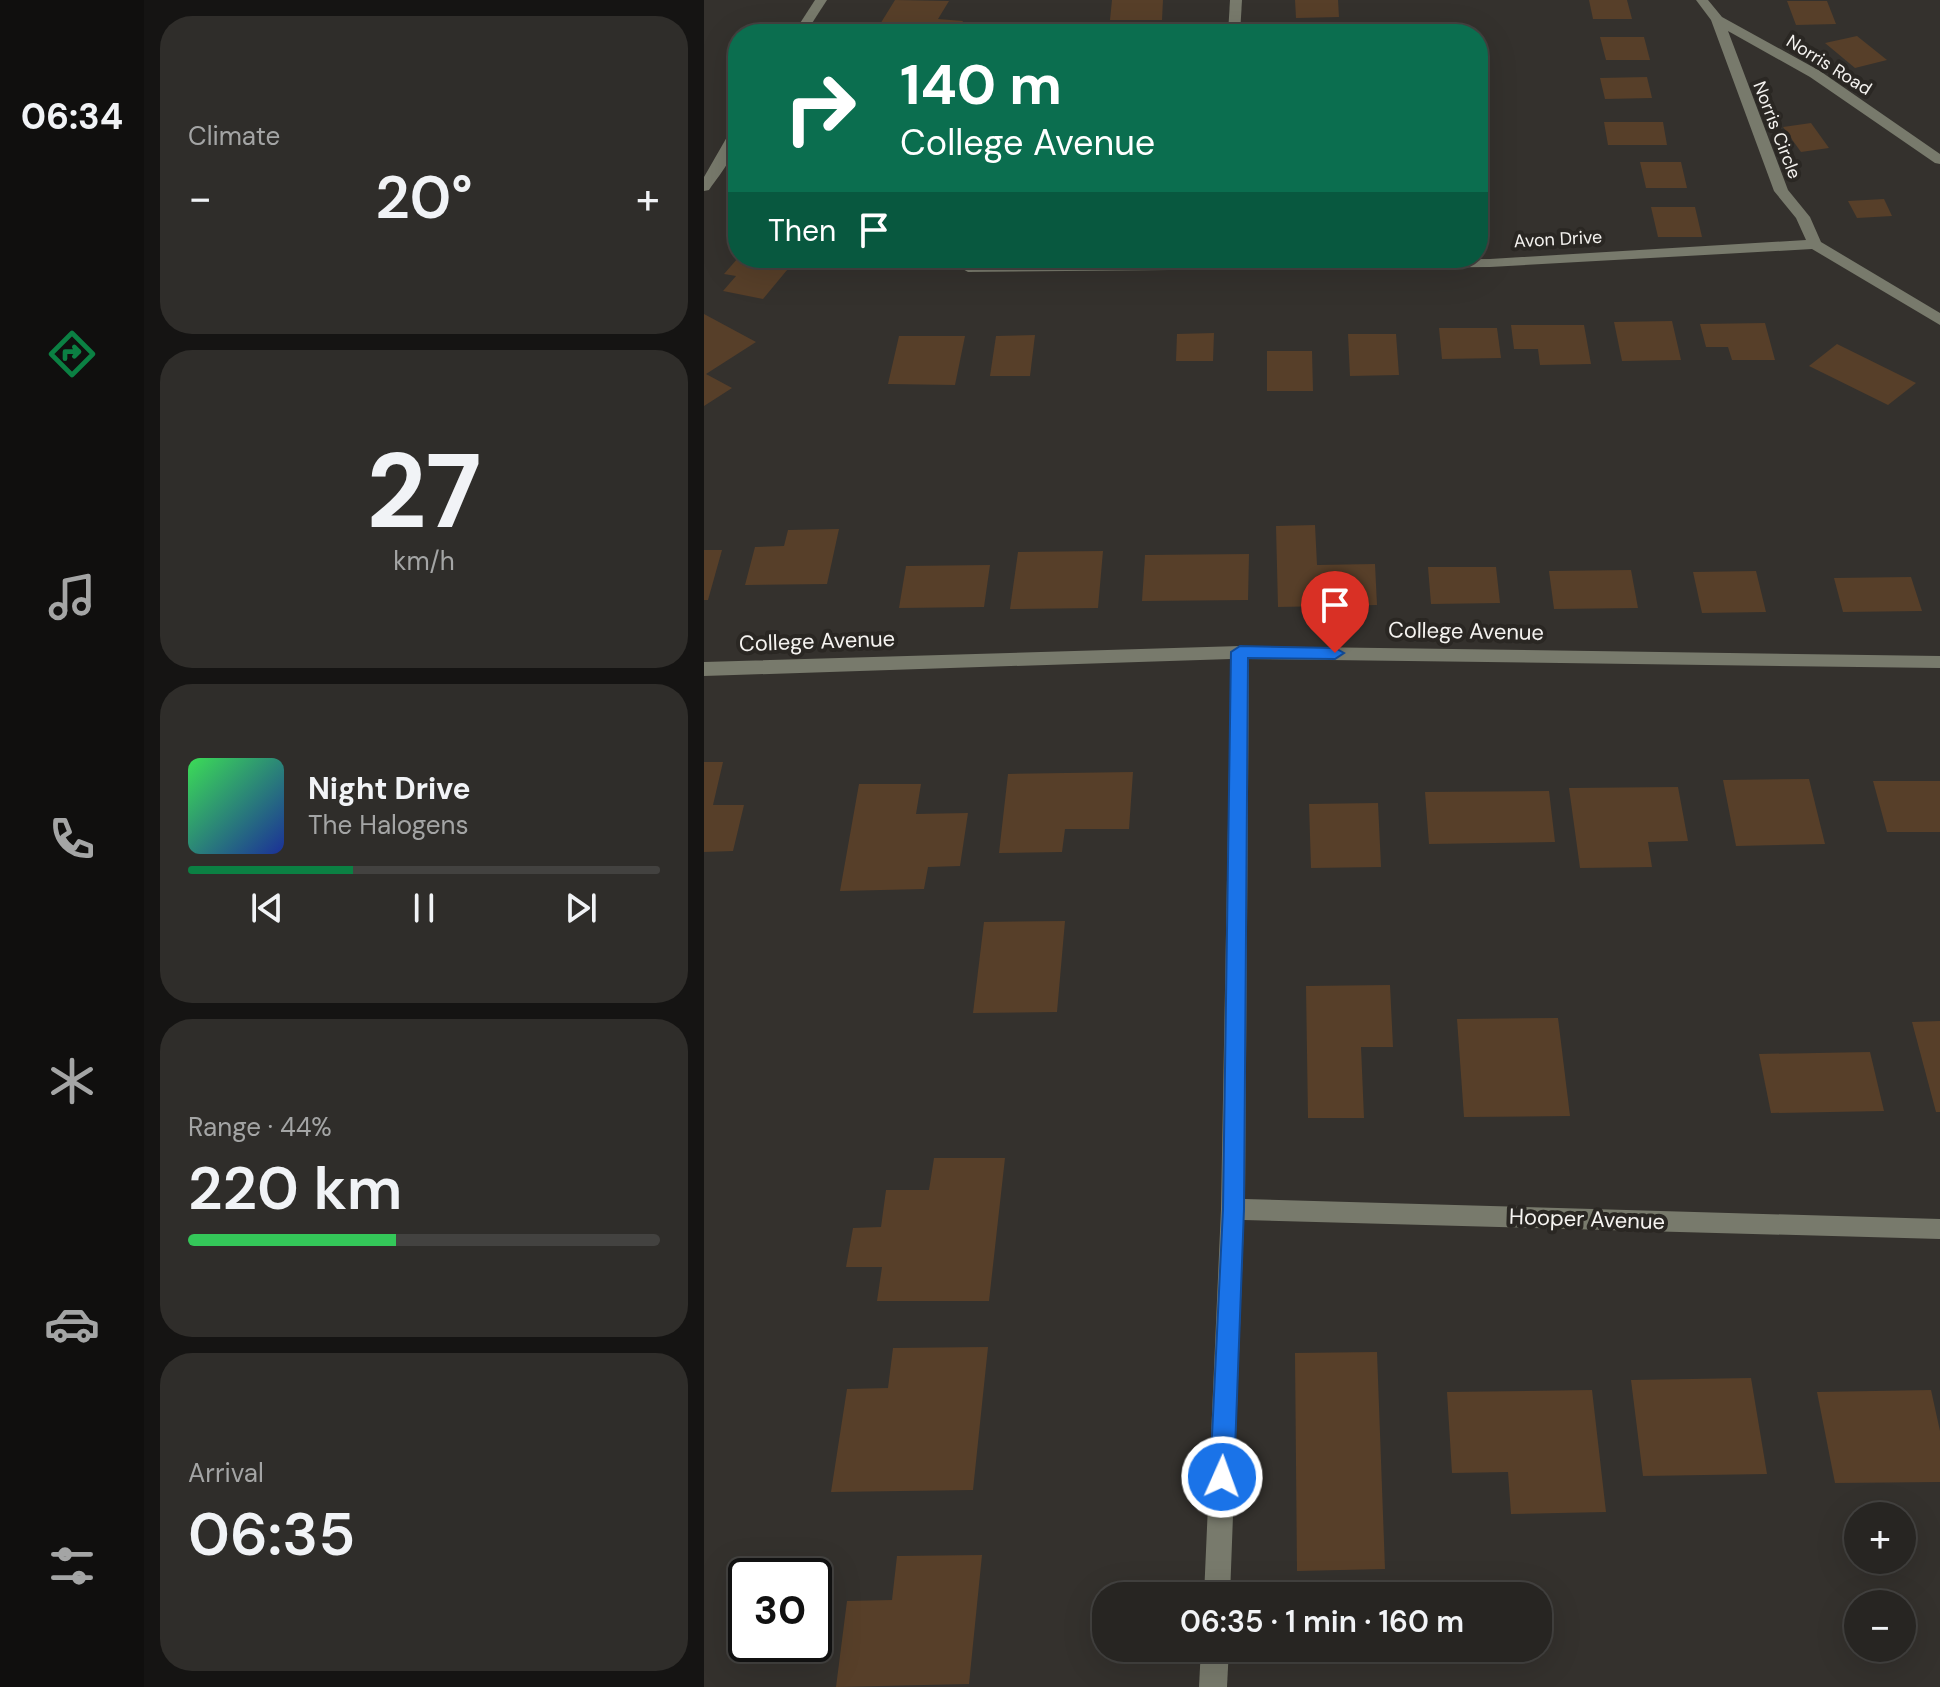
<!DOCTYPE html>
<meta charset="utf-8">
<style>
:root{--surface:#272522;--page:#2f2d2a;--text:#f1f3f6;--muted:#a4a5a5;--line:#434240;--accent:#0b8043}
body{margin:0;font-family:"DM Sans",sans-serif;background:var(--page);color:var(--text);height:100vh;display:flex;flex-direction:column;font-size:30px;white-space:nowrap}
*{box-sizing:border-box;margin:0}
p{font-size:26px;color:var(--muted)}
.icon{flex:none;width:44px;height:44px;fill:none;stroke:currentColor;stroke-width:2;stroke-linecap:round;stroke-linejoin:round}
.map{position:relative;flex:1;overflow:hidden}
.panel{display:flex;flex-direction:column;gap:16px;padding:16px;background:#151413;width:560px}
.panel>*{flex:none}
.hud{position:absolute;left:24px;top:24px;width:760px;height:244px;border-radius:32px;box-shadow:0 8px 32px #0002,0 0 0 2px var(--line);background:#0b6e4f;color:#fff;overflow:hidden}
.fabs{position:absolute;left:1140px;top:1502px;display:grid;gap:16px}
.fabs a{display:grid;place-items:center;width:72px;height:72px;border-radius:50%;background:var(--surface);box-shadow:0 8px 32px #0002,0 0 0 2px var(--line);font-size:40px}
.speed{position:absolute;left:24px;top:1558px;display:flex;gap:16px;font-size:40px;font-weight:700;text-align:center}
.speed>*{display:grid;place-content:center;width:104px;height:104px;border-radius:50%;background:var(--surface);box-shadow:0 8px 32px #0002,0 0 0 2px var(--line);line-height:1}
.speed .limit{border:4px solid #111;border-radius:12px;background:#fff;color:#111}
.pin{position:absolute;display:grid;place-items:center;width:68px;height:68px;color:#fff;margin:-82px -34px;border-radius:50% 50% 50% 0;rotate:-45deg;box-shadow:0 0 8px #0007}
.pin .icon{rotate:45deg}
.me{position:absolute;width:88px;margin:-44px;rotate:2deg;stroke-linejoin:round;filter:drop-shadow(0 0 6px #0008)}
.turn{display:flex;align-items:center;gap:28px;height:168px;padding:0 40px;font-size:36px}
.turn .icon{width:104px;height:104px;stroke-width:2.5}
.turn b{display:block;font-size:56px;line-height:68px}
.then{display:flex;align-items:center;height:76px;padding:0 40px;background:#0003;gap:16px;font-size:30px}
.big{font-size:60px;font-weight:600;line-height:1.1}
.panel .widget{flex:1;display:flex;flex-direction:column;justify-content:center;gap:12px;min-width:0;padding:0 28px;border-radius:32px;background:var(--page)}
.panel .dial{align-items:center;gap:0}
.dial b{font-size:104px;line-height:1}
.song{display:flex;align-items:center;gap:24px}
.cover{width:96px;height:96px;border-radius:12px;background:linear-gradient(135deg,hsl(130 70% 55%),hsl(230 70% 35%))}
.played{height:8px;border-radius:4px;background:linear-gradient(90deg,var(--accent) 35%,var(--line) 35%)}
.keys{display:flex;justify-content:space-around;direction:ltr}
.heat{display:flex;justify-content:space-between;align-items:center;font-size:44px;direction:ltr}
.charge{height:12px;border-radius:6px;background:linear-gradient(90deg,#34c759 44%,var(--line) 0)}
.trip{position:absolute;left:388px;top:1582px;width:460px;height:80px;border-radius:32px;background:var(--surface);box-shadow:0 8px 32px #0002,0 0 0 2px var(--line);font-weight:600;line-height:80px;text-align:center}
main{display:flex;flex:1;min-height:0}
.dock{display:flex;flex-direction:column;width:144px;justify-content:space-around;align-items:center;background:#100f0e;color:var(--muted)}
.dock .icon{width:56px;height:56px}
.dock .on{color:var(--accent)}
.dock b{font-size:36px;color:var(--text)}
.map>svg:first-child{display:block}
</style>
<main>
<nav class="dock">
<b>06:34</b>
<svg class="icon on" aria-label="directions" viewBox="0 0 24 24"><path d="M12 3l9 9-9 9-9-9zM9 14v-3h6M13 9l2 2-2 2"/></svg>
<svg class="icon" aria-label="music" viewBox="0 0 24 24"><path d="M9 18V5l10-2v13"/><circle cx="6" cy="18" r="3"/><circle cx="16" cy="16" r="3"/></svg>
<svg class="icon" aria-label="phone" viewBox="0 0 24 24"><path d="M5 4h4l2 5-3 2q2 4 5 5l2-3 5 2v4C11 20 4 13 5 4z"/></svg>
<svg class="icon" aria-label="climate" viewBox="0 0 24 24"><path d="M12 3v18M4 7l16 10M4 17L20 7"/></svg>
<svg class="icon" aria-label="car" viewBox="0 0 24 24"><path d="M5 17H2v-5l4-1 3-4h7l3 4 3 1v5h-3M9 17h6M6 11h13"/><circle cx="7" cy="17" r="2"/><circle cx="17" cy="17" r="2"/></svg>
<svg class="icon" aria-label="filters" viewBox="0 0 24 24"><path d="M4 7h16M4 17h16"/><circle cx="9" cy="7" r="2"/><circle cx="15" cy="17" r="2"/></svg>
</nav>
<section class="panel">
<div class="widget"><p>Climate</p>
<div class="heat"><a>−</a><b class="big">20°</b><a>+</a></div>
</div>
<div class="widget dial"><b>27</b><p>km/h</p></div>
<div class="widget">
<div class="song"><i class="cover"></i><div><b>Night Drive</b><p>The Halogens</p></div></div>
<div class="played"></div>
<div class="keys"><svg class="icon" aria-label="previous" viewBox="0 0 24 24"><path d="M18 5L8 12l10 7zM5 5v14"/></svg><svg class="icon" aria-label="pause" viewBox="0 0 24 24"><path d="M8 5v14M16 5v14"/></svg><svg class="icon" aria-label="next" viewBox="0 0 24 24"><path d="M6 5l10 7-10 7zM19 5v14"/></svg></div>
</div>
<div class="widget"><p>Range · 44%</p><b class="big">220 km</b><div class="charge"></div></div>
<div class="widget"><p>Arrival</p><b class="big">06:35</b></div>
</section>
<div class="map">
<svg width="1236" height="1687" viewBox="0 0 1236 1687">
<rect width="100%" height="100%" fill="#34312d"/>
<g fill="#573f29">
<polygon points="191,0 245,1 234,19 259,21 252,34 170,34"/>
<polygon points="408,0 459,0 458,20 406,20"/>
<polygon points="591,0 634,0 635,17 592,18"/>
<polygon points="885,0 923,0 928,19 889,19"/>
<polygon points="1083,1 1123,1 1132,24 1092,25"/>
<polygon points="1153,36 1183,60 1151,68 1121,43"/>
<polygon points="896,37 940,37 946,60 902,60"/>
<polygon points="943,77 948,98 901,99 896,78"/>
<polygon points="900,122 959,122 963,145 904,145"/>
<polygon points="1107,123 1125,148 1097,152 1079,127"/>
<polygon points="936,162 977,162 983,188 942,188"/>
<polygon points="1180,199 1188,216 1153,218 1144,201"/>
<polygon points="947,207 991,207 998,237 954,237"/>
<polygon points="34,258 93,258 59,299 19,291 32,276 20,274"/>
<polygon points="0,314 52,342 2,374 28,388 0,406"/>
<polygon points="968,321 977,360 918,361 910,322"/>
<polygon points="1061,323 1071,360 1028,360 1024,347 1002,347 996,324"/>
<polygon points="807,325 880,325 887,364 836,365 834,349 810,349"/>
<polygon points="735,328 793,328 797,358 738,359"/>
<polygon points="510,333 509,361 472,361 473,334"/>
<polygon points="644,334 692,334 695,375 646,376"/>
<polygon points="331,335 326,376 286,376 292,336"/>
<polygon points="195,336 261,336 251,385 184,384"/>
<polygon points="1133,344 1212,383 1184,405 1105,366"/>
<polygon points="563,351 608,351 609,391 563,391"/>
<polygon points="611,525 613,565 671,564 673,605 574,607 572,526"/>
<polygon points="135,529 123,584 41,585 51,547 80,546 84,530"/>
<polygon points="0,550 18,550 4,600 0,600"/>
<polygon points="399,551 394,608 306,609 314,552"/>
<polygon points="545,554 544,600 438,601 441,555"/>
<polygon points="286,565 280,607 195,608 202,566"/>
<polygon points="724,567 792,567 796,603 727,604"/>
<polygon points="927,570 934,608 850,609 845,571"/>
<polygon points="1052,571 1062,612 998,613 989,572"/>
<polygon points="1207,577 1218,611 1139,612 1130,578"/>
<polygon points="0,762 19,762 9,805 40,805 29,851 0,852"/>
<polygon points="429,772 425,829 361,829 358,852 295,853 304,774"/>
<polygon points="1105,779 1121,844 1032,846 1019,780"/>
<polygon points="1169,781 1236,781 1236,832 1183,832"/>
<polygon points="155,784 217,784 212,814 264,813 256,866 224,867 220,889 136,891"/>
<polygon points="974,787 984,841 944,842 948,867 876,868 865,788"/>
<polygon points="845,791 851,842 725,844 721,792"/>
<polygon points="674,803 677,867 607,868 605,804"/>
<polygon points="361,921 353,1012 269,1013 280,922"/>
<polygon points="686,985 689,1047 657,1047 660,1118 604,1118 602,986"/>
<polygon points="854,1018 866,1116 760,1117 753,1019"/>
<polygon points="1236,1021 1236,1112 1232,1112 1208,1022"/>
<polygon points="1166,1052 1180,1111 1067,1113 1055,1054"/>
<polygon points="230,1158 301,1158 285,1301 173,1301 178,1267 142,1267 149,1228 177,1227 182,1190 225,1190"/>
<polygon points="284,1347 269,1490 127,1492 143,1389 184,1388 189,1348"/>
<polygon points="673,1352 681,1569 593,1571 591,1353"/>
<polygon points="1047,1378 1063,1474 939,1476 927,1380"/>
<polygon points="888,1390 902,1512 807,1514 804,1472 748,1473 743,1392"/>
<polygon points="1227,1390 1236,1431 1236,1482 1131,1483 1113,1392"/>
<polygon points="278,1555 265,1684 132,1687 143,1601 188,1600 193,1556"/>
</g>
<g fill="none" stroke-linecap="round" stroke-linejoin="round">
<g fill="#787a6c" fill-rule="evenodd">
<polygon points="111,0 123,0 101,34 89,34"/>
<polygon points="526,0 538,0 536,34 524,34"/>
<polygon points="992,0 1004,0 1018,17 1116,71 1236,154 1236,164 1231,163 1106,77 1024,31 1084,190 1106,217 1117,242 1236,313 1236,325 1108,249 786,267 264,272 257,268 264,264 786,259 1102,240 1092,218 1070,191 1007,20"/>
<path d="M34,126c0,27 -14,43 -29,64l-5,1v-14l27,-47z"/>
<polygon points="536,646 1236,656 1236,668 545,659 541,1199 1236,1219 1236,1239 540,1220 526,1596 500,1596 517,1209 527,659 0,676 0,662"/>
<polygon points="497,1648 525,1648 523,1687 495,1687"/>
</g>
</g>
<polygon fill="#1a73e8" stroke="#114b97" stroke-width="2" points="536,646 631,648 640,653 631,659 544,658 540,1209 530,1477 526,1485 518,1488 510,1485 506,1477 519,1209 527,652"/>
<g text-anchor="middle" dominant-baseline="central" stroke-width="8" stroke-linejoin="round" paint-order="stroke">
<g font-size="18" fill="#f5f3f0" stroke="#2a2723">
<text transform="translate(1125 65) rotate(32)">Norris Road</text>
<text transform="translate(1073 130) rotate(69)">Norris Circle</text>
<text transform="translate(854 239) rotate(-3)">Avon Drive</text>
</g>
<g font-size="22" fill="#f5f3f0" stroke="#2a2723">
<text transform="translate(762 631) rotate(1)">College Avenue</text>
<text transform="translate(113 641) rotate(-2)">College Avenue</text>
<text transform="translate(883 1219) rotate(2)">Hooper Avenue</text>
</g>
</g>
</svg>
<div class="fabs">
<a>+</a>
<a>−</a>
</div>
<div class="speed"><div class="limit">30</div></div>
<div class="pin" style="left:631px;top:653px;background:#d93025"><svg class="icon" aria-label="arrive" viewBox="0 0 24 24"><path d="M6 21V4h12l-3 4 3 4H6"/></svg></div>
<svg class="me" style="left:518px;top:1477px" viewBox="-20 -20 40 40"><circle r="17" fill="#1a73e8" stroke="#fff" stroke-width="3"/><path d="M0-11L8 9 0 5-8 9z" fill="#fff"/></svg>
<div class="trip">06:35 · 1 min · 160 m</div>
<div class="hud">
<div class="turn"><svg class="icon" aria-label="right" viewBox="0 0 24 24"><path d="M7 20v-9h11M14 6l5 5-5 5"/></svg><div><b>140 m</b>College Avenue</div></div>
<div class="then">Then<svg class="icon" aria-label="arrive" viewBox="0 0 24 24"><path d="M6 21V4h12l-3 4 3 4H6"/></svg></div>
</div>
</div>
</main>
